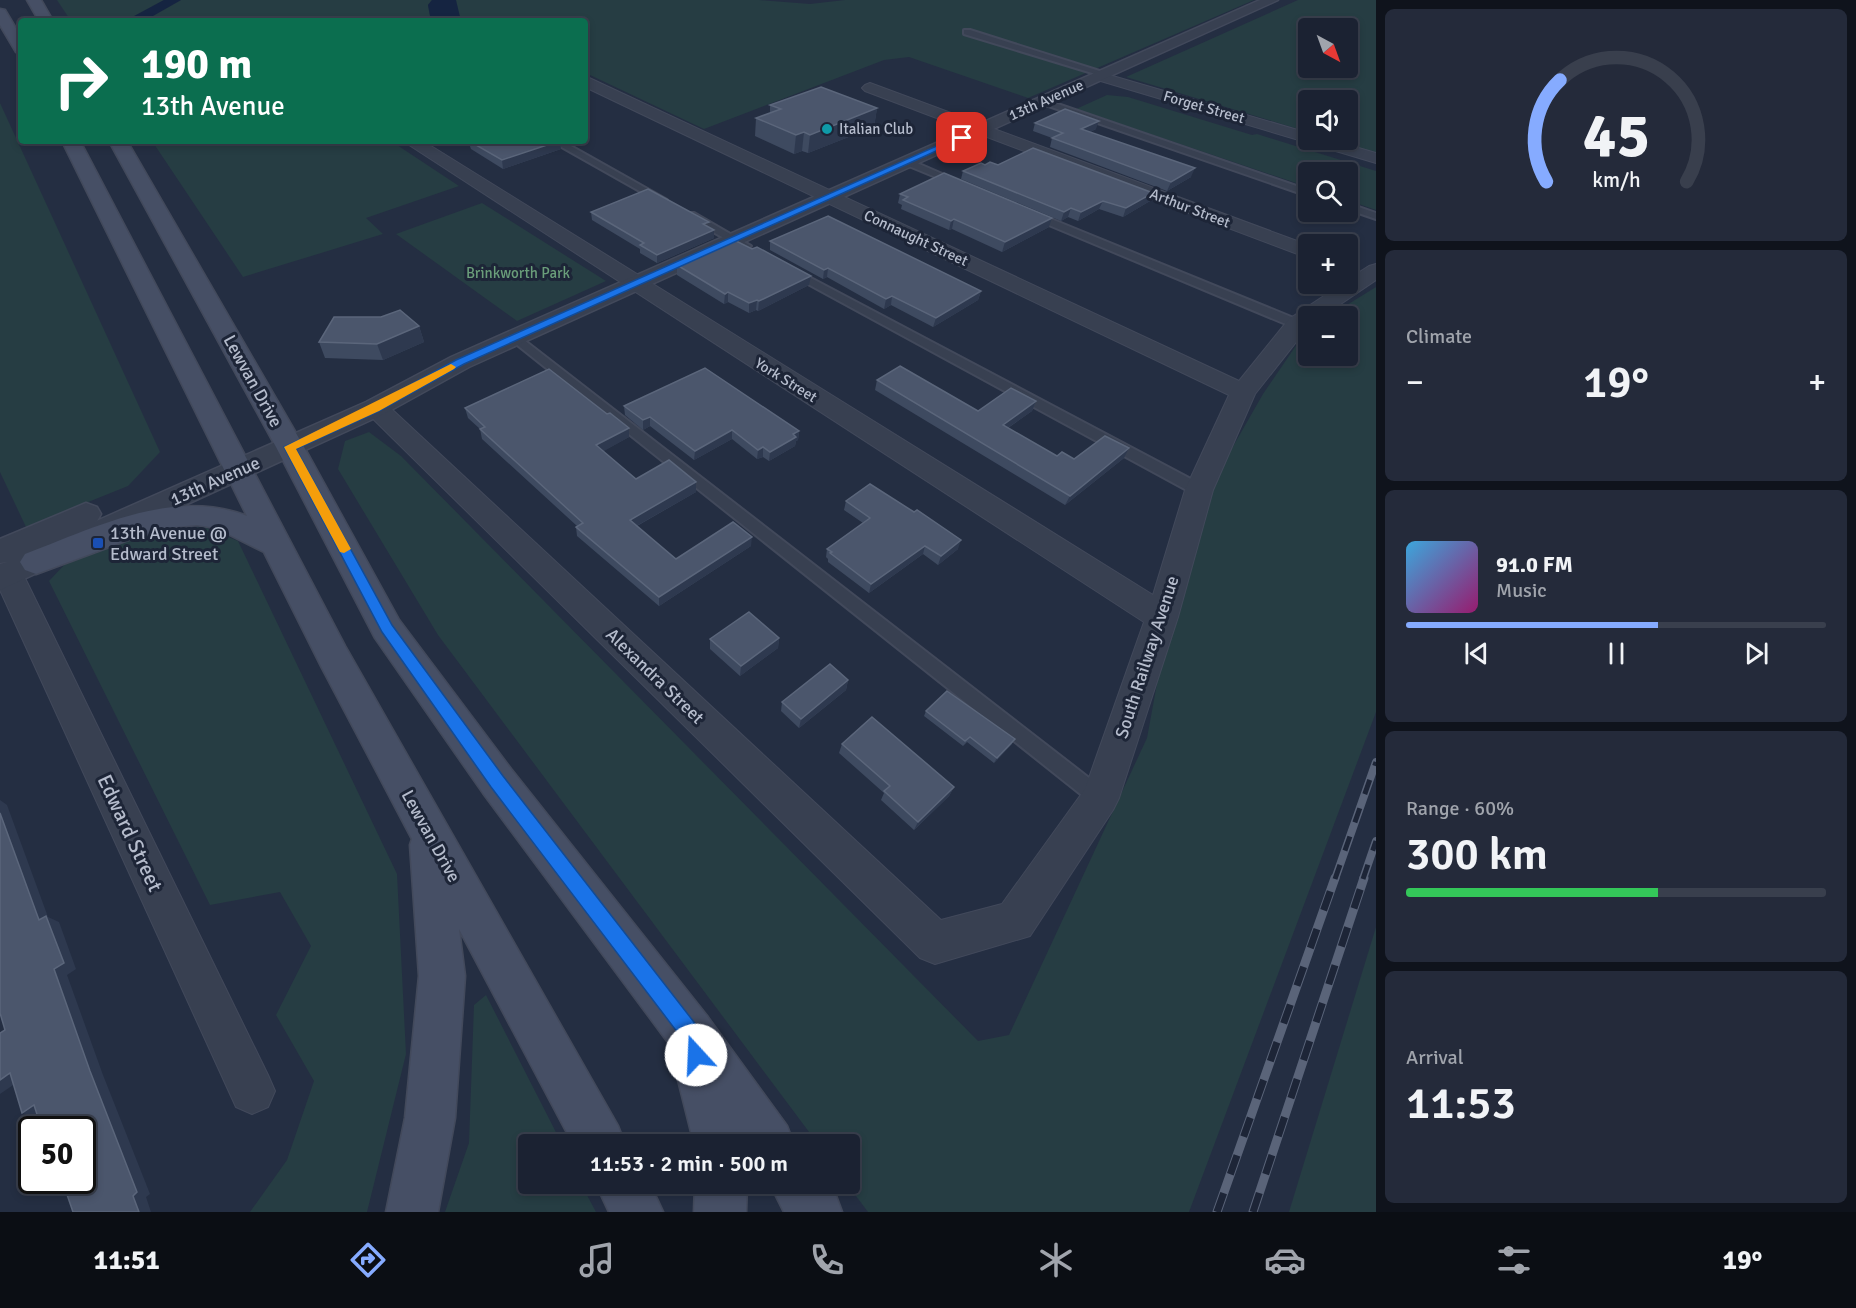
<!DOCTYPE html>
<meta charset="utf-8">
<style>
:root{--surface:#1b2232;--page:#242a3a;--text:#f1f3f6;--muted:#a0a4ac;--line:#393f4d;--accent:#86abff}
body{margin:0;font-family:Signika,sans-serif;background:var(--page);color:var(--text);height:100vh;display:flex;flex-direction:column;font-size:22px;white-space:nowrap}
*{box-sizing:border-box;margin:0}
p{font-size:20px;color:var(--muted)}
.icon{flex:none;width:33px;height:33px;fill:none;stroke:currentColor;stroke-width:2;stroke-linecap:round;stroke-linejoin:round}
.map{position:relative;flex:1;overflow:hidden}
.panel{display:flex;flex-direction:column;gap:9px;padding:9px;background:#0f131c;width:480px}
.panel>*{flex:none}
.banner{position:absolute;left:18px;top:18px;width:570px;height:126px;border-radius:6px;box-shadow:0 3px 9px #0003,0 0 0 2px var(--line);background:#0b6e4f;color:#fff;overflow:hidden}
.needle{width:39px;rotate:139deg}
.fabs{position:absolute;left:1298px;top:18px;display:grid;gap:12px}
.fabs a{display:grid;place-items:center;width:60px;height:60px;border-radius:6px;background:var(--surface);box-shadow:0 3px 9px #0003,0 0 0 2px var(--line);font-size:30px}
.speed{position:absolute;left:18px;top:1116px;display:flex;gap:12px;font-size:30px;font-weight:700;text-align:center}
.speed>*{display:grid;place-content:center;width:78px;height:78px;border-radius:50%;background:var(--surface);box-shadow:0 3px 9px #0003,0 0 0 2px var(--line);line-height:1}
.speed .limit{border:3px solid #111;border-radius:9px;background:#fff;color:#111}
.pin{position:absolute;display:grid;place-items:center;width:51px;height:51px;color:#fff;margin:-26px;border-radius:12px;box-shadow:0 3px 9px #0006}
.me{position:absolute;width:66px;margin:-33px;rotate:340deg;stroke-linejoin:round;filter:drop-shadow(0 0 4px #0008)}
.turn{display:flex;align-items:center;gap:21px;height:126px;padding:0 24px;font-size:27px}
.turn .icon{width:78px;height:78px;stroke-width:2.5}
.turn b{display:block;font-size:42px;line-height:51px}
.big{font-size:45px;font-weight:600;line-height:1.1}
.panel .tile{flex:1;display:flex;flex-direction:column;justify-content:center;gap:9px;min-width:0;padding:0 21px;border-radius:9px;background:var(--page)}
.panel .dial{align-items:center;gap:0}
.dial svg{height:156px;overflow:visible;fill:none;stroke:var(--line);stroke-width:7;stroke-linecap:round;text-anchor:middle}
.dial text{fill:var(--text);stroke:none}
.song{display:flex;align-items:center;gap:18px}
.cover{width:72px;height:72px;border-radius:9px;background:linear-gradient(135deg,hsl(200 70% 55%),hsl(320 70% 35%))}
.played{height:6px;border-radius:3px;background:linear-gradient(90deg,var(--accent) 60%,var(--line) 60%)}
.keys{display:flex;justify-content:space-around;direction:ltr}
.heat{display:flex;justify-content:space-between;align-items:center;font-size:33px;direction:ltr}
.charge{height:9px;border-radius:4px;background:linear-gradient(90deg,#34c759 60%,var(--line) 0)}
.trip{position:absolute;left:518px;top:1134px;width:342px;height:60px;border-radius:6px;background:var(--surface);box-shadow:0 3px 9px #0003,0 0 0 2px var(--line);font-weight:600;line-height:60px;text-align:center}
.dock{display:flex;height:96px;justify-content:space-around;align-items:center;background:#0b0e14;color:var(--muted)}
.dock .icon{width:42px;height:42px}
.dock .selected{color:var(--accent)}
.dock b{font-size:27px;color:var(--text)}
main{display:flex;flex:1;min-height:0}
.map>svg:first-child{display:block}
</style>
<main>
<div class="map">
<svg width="1376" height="1212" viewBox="0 0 1376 1212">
<rect width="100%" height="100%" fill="#242e42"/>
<g fill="#263d43" fill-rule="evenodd">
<polygon points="57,0 164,0 125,21 71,21"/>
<polygon points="181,0 432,0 428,5 431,21 144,21"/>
<polygon points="456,0 759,0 810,4 845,0 1254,0 1028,98 909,57 884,60 704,129 590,75 585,75 585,21 461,21 455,3"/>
<path d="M1298,0h78v153l-44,-13h15v-40h-39v32l-182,-55zM1308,28h39v40h-39z"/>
<polygon points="1107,95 1128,97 1252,135 1257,134 1376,171 1376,210 1347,200 1347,172 1308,172 1308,187 1076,109"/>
<polygon points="0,103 160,452 128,486 26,527 0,472"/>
<polygon points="152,141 391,141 459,186 366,218 383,234 243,277"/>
<polygon points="482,203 606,281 517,321 396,234"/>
<polygon points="1376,287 1376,712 1189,1212 868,1212 847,1184 849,1184 849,1144 818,1144 438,635 338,469 345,441 369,432 401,456 978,1041 1009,1035 1147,738 1168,624 1203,499 1263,394 1306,331 1308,330 1308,356 1347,356 1347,316 1329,316"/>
<polygon points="204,527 238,541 397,874 406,1054 367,1212 250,1212 287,1160 314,1081 276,1015 311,946 280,892 210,905 49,581 67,562 142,533"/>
<polygon points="1376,927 1376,1212 1289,1212"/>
<polygon points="486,995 562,1144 528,1144 528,1184 581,1184 596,1212 445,1212 469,1143 474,1005"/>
</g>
<g fill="#152441">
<polygon points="164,0 181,0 144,21 125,21"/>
<polygon points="432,0 456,0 461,21 431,21 428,5"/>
</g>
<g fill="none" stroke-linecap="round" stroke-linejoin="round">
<defs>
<g id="service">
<polygon points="964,30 970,30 1109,74 1102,76 964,34"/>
<polygon points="1043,99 1308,190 1308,196 1040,103 1040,99"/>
<polygon points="551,141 562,141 667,200 659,202"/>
<polygon points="904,160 910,160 963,183 955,185 904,164"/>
<polygon points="1347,203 1376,213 1376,219 1347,209"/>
<polygon points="1029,210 1301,321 1303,324 1297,328 1293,327 1025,215 1024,213"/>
<polygon points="686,213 694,213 751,246 746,249 742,248 686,217"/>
<polygon points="790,267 1204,486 1206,490 1204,494 1194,494 786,272 784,270"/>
<polygon points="515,333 1107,792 1110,798 1107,804 1100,807 1093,804 511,340 511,334"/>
</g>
<g id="minor">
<polygon points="1099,72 1308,133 1308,140 1331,140 1376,153 1376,163 1094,79 1092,76 1094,73"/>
<polygon points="585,76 1239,381 1289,319 1342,284 1347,284 1347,280 1369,266 1376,264 1376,280 1323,316 1308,316 1308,327 1255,394 1213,490 1178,617 1119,798 1113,810 1030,936 935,964 920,958 362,408 366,402 375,400 384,402 941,920 1002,904 1085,789 1144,622 403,141 423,141 1153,595 1185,490 1229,395 585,87"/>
<polygon points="870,83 1308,245 1308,258 865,91 862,88 865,85"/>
<polygon points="8,563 19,566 23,574 268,1075 275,1091 268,1107 252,1114 236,1107 0,590 0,565"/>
</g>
<polygon id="tertiary" points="1260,0 1278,0 469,367 384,414 0,590 0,564 7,562 0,563 0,539 86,503 97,507 101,514 97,521 92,523 366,402 451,357"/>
<g id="secondary">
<polygon points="27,0 41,0 53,21 39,21"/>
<polygon points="0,9 5,10 21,37 21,53 16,52 0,25"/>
<path d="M62,141h18l265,505 273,480 7,18h-52l-114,-215 6,47 -10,142 -17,94h-52l19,-94 14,-142 -9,-131 2,-6 -91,-173 -57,-114 -48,-24 -19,-3 -22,2 -39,10 -100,37 -11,-4 -5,-8 5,-8c69,-26 148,-67 222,-38z"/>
<polygon points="109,141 127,141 304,447 399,620 511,769 707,1016 787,1126 794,1144 694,1144 671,1052 673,1049 483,793 375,638 276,447"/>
<polygon points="596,1184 650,1184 663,1212 609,1212"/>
<polygon points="695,1184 747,1184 746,1212 694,1212"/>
<polygon points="770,1184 827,1184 835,1193 842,1212 784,1212"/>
</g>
</defs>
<use href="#service" stroke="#42495b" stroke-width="4"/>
<use href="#minor" stroke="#42495b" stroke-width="2"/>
<use href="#tertiary" stroke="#42495b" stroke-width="3"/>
<use href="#secondary" stroke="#42495b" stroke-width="3"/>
<use href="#service" fill="#384051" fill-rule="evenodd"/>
<use href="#minor" fill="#384051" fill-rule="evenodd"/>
<use href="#tertiary" fill="#384051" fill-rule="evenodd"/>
<use href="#secondary" fill="#464f65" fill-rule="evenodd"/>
<defs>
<g id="rail-far1">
<polyline points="1335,879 1376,762"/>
<polyline points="1363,879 1376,841"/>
</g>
<g id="rail">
<polyline points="1217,1212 1335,878"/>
<polyline points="1253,1212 1364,878"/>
</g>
</defs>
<use href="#rail-far1" stroke="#5a6479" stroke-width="8"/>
<use href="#rail" stroke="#5a6479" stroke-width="9"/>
<use href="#rail-far1" stroke="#1d2537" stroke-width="5" stroke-dasharray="15" stroke-linecap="butt"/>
<use href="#rail" stroke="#1d2537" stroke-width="7" stroke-dasharray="20" stroke-linecap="butt"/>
</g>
<g fill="#3e4a60">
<polygon points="770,105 877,108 874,127 808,153 802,151 794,154 755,136 756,118 770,113"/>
<polygon points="1035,123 1096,129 1090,132 1191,177 1167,191 1050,147 1052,138 1033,131"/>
<polygon points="468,141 560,141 561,149 503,169 471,149"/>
<polygon points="985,165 998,165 1153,193 1150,201 1123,217 1099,209 1078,221 1068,217 1061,221 961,179 963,171"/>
<polygon points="900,194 1049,227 1002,252 952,229 949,230 901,209 902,205 898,203"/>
<polygon points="591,212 708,227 714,238 657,263 640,253 640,249 592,220"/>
<polygon points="770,241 981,291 978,300 933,327 891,305 884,309 827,277 823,279 770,250"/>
<polygon points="677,265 809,285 758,311 756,310 749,313 728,302 724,304 677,275"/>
<polygon points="419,326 424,342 383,360 325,358 319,342"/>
<polygon points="877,380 978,411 1036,401 1032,411 1008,428 1057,456 1074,459 1124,458 1065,505 875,390"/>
<polygon points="624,406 799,431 798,440 796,441 795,446 769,461 763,457 757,459 732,439 694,460 650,426 643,430 625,415"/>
<polygon points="465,408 629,437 603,451 636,479 696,492 637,526 676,559 751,546 659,606 577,536 576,527 577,526 482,439 480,429 468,418"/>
<polygon points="846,501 958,549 938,565 923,554 869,593 828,562 828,559 826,557 827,549 863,523 844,510"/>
<polygon points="779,638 778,648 740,676 710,649 710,639"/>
<polygon points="848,680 846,690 799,728 781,711 782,702"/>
<polygon points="926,711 1012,744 994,763 967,742 963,746 924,716"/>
<polygon points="842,744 954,787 949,796 914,830 881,800 884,793 839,753"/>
</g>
<g fill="#2e394f">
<polygon points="877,108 874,127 808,153 810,135"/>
<polygon points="1099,121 1096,129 1078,138 1081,129"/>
<polygon points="804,132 802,151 794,154 796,135"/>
<polygon points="560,141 561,149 503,169 502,160"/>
<polygon points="1195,168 1191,177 1167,191 1171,182"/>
<polygon points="1153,193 1150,201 1123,217 1126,208"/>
<polygon points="1103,201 1099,209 1078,221 1081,212"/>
<polygon points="1071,208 1068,217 1061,221 1064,212"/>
<polygon points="1052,218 1049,227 1002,252 1005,242"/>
<polygon points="954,219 952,229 949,230 951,221"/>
<polygon points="714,230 714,238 657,263 657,255"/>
<polygon points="828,268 827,277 823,279 824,270"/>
<polygon points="811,276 809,285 758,311 759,301"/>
<polygon points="981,291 978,300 933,327 936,318"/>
<polygon points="728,292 728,302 724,304 725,294"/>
<polygon points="892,296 891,305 884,309 886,299"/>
<polygon points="757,300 756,310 749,313 749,303"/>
<polygon points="419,326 424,342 383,360 377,344"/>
<polygon points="1036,401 1032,411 999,434 1003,425"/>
<polygon points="650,417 650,426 643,430 643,420"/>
<polygon points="629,428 629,437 597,455 596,445"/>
<polygon points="732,430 732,439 694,460 695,451"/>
<polygon points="799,431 798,440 796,441 795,446 769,461 770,452"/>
<polygon points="763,447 763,457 757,459 758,450"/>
<polygon points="1129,448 1124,458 1065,505 1070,496"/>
<polygon points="696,482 696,492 631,529 630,520"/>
<polygon points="752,537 751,546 659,606 659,597"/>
<polygon points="961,540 958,549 938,565 941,556"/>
<polygon points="925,546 923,554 869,593 871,584"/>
<polygon points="779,638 778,648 740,676 741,666"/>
<polygon points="848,680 846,690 799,728 801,719"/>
<polygon points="1015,739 1012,744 994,763 997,758"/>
<polygon points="954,787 949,796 914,830 918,822"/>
<polygon points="0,800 7,805 48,917 59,922 76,969 67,975 103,1075 150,1194 146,1197 151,1212 139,1212 54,969 39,920 0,813"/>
<polygon points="10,1073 25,1077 0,1094 0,1080"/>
<polygon points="34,1105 49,1109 37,1117 22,1113"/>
</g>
<g fill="#4b566c" stroke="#5b667b" stroke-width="1.5">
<polygon points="821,87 877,108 810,135 804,132 796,135 756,118 781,109 770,105"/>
<polygon points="1065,109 1099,121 1081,129 1195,168 1171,182 1052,138 1063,133 1035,123"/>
<polygon points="469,141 559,141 502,160"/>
<polygon points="1033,148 1153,193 1126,208 1103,201 1081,212 1071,208 1064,212 963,171 981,163 985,165 990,162 998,165"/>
<polygon points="944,173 1052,218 1005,242 954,219 951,221 903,200 908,197 900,194"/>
<polygon points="648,189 709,222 703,224 714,230 657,255 640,245 644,243 591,212"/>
<polygon points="828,216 981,291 936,318 892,296 886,299 828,268 824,270 770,241"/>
<polygon points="734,240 752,249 757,247 811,276 759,301 757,300 749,303 728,292 725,294 677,265"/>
<polygon points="400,310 419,326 377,344 319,342 334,317 381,317"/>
<polygon points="900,366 978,411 1011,388 1036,401 1003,425 1057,456 1062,452 1074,459 1105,436 1129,448 1070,496 877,380"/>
<polygon points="705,368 799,431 793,434 796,437 770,452 763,447 758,450 732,430 695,451 650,417 643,420 624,406"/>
<polygon points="549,369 607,414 610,413 629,428 596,445 636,479 669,460 696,482 630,520 676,559 733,522 752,537 659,597 576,527 583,523 480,429 485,427 465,408"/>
<polygon points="870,484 914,512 917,510 961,540 941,556 925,546 871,584 830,553 832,552 827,549 870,518 846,501"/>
<polygon points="749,612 779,638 741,666 710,639"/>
<polygon points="830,664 848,680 801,719 782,702"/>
<polygon points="947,691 1015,739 997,758 970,737 965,741 926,711"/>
<polygon points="872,717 954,787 918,822 884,791 890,786 842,744"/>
<polygon points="0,813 39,920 46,916 64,963 54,969 90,1071 137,1192 133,1196 139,1212 73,1212 62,1180 82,1180 82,1130 42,1130 34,1105 22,1113 10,1073 0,1080 0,1033 5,1030 0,1013"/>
</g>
<polygon fill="#1a73e8" stroke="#114b97" stroke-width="1.5" points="959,136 965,138 464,364 379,411 296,449 392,625 503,776 697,1026 706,1055 703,1062 696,1065 689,1062 681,1037 491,787 382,632 284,447 371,406 456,360"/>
<polygon fill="#f59e0b" points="451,364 456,367 454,369 379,411 296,449 351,549 344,553 340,552 284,447"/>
<circle fill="#0f9aa8" stroke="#1d2537" stroke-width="2" cx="827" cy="129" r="6"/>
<rect fill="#1a4fb4" stroke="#1d2537" stroke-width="2" x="92" y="537" width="12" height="12" rx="3"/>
<g text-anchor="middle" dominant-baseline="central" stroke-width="6" stroke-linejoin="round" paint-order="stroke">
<g font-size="15" fill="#b5bccc" stroke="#1d2537">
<text transform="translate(1046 100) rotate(-24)">13th Avenue</text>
<text transform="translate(1204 107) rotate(16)">Forget Street</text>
<text transform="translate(1190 208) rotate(21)">Arthur Street</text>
<text transform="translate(916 238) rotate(25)">Connaught Street</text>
<text transform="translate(786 380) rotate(32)">York Street</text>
</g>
<g font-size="15" fill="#b5bccc" stroke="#1d2537" text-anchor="start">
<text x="839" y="129">Italian Club</text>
</g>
<g font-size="15" fill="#6a9e7a" stroke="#1d2537">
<text x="518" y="273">Brinkworth Park</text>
</g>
<g font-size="18" fill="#b5bccc" stroke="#1d2537">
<text transform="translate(253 381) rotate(61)">Lewvan Drive</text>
<text transform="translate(215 481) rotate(-24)">13th Avenue</text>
<text transform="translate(1147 657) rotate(-72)">South Railway Avenue</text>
<text transform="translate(655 676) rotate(44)">Alexandra Street</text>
<text transform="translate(431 836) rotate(61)">Lewvan Drive</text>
</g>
<g font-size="18" fill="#b5bccc" stroke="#1d2537" text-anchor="start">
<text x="110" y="533">13th Avenue @<tspan x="110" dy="21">Edward Street</tspan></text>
</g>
<g font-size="21" fill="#b5bccc" stroke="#1d2537">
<text transform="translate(130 833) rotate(65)">Edward Street</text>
</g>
</g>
</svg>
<div class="fabs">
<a><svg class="needle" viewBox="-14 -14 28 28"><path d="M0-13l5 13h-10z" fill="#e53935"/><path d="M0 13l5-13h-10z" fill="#a0a4ac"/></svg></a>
<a><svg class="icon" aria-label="sound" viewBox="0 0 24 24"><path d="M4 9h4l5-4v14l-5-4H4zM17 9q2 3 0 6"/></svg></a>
<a><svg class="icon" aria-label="search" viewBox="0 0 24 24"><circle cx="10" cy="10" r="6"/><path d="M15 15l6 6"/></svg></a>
<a>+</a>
<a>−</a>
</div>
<div class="speed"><div class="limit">50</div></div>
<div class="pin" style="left:962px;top:138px;background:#d93025"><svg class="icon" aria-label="arrive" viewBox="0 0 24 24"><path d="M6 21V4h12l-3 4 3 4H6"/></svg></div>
<svg class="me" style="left:696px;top:1055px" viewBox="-20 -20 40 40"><circle r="19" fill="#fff"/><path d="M0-13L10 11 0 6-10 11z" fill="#1a73e8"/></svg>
<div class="trip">11:53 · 2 min · 500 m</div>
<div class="banner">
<div class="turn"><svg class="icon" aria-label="right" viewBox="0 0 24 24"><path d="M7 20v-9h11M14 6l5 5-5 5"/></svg><div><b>190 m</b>13th Avenue</div></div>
</div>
</div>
<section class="panel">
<div class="tile dial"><svg viewBox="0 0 100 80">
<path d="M14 69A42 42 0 1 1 86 69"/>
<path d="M14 69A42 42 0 0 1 21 17" stroke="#86abff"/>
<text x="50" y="56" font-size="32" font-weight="700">45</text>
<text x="50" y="72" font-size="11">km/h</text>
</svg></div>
<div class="tile"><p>Climate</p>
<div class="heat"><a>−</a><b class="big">19°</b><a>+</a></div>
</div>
<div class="tile">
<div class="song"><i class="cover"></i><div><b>91.0 FM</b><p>Music</p></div></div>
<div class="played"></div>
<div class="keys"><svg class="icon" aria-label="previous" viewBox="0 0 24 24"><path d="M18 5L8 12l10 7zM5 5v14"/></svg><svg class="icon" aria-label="pause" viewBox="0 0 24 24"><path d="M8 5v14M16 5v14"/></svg><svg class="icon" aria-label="next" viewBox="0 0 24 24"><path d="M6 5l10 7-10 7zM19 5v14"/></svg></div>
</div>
<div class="tile"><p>Range · 60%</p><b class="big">300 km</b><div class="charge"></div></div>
<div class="tile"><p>Arrival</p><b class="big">11:53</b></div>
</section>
</main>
<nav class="dock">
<b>11:51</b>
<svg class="icon selected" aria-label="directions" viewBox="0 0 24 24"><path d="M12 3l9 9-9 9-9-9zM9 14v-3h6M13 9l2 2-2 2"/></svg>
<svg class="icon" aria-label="music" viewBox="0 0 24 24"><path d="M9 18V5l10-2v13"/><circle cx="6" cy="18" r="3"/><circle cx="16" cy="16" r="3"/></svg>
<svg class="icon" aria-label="phone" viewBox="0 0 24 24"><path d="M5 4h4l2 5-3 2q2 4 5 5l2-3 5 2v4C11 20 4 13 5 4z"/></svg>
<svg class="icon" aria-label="climate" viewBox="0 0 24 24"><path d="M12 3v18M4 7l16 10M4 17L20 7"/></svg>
<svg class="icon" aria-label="car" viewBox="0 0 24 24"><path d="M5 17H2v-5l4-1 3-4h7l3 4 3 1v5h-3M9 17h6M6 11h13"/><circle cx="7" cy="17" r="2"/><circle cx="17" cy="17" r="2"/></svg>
<svg class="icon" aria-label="filters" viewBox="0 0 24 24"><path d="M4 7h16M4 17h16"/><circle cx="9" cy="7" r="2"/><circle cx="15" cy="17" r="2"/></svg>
<b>19°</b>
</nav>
